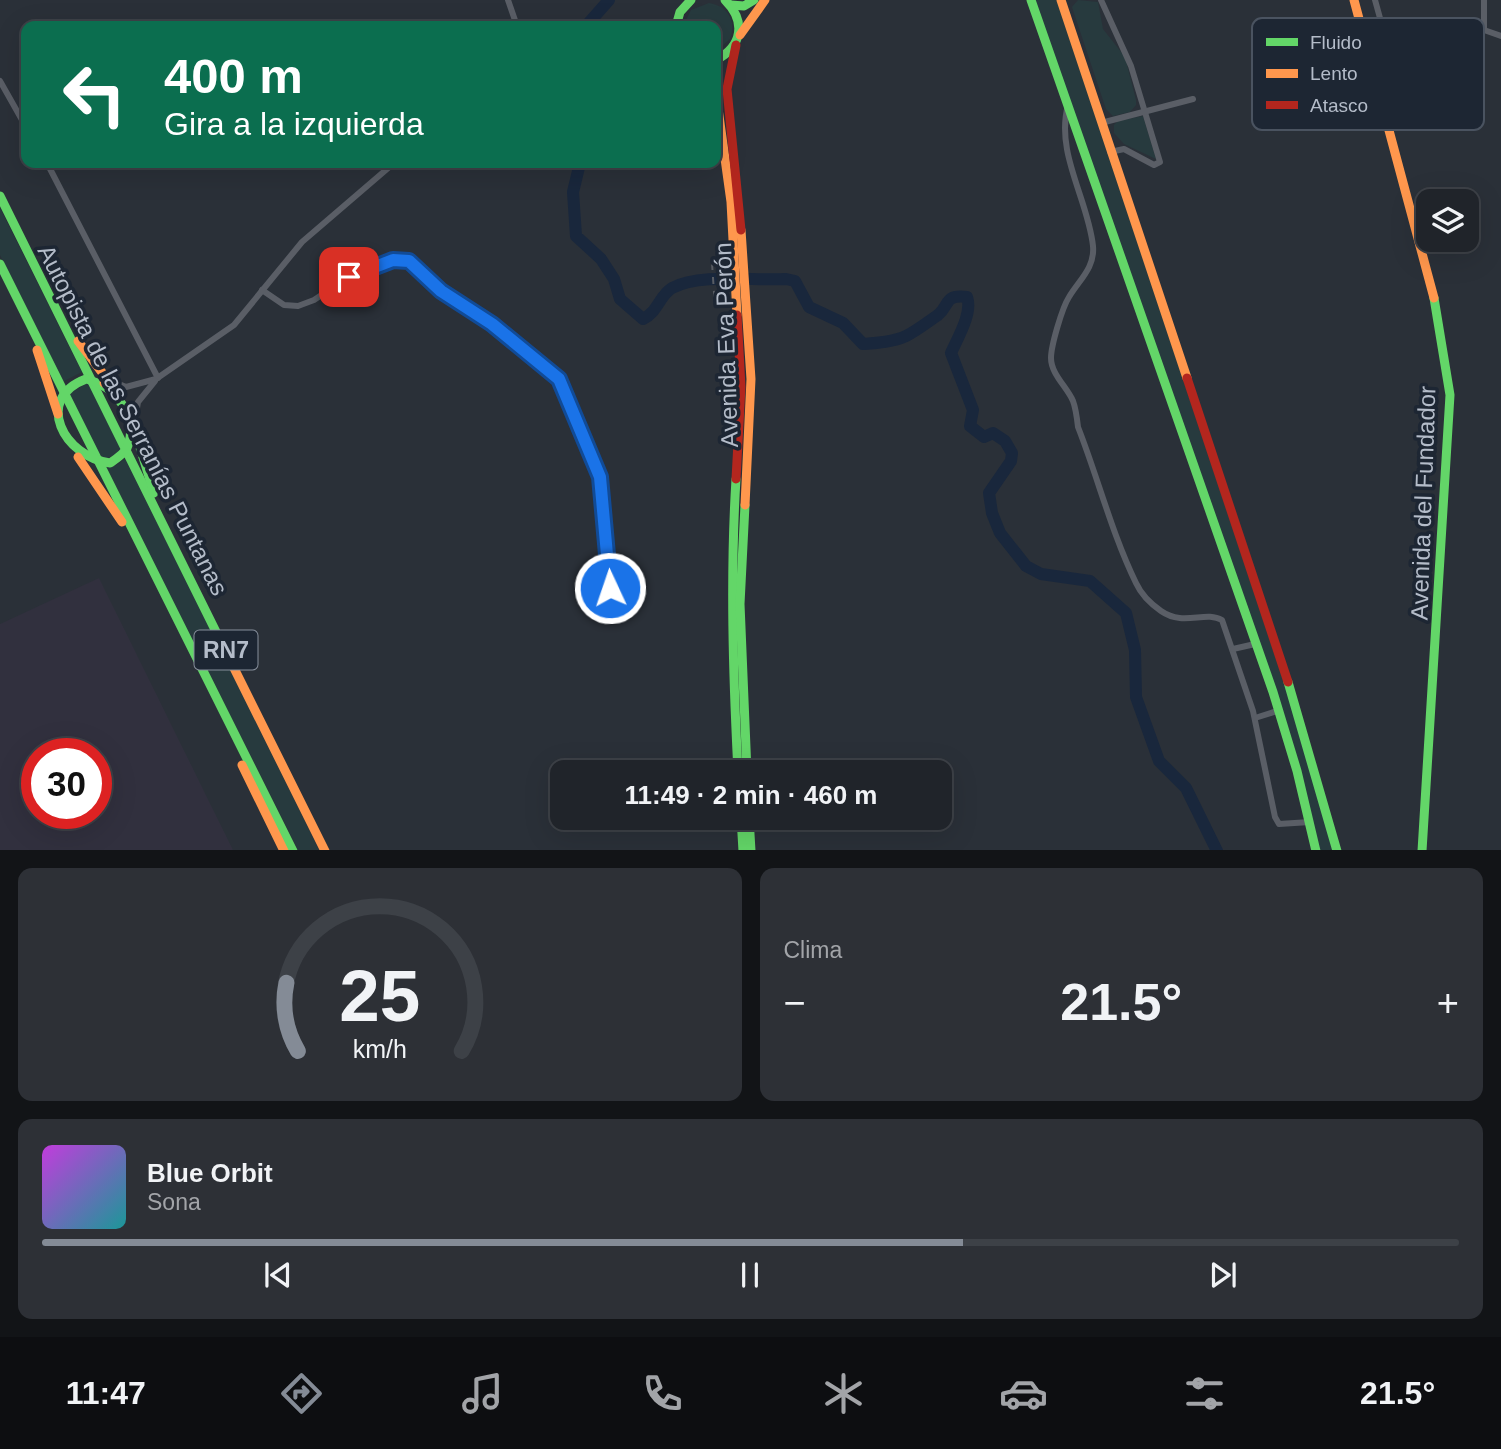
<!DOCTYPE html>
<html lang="es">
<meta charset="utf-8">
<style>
:root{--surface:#20242a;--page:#2d3036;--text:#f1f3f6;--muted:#a2a4a8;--line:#3d4147;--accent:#848b96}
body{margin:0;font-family:Helvetica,sans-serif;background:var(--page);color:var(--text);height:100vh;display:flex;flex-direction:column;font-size:26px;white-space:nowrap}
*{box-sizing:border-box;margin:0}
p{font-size:23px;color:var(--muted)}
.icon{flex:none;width:38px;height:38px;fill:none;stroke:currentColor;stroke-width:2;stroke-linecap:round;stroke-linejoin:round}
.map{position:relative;height:850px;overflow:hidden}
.drawer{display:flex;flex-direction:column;gap:18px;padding:18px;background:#121417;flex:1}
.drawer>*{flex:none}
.top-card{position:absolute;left:21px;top:21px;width:700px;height:147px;border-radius:14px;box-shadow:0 7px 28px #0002,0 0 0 2px var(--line);background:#0b6e4f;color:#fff;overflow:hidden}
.controls{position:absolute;left:1416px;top:189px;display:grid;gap:14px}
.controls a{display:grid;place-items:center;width:63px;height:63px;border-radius:14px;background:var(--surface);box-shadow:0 7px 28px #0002,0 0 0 2px var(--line);font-size:35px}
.speed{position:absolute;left:21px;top:738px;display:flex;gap:14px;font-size:35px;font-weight:700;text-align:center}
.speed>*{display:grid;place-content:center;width:91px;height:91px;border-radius:50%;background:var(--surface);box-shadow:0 7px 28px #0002,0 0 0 2px var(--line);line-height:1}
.speed .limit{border:10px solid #d22;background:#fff;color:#111}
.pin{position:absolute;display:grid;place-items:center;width:60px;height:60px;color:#fff;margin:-30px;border-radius:14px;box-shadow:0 4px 10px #0006}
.me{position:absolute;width:77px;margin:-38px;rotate:357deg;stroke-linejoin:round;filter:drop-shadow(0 0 5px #0008)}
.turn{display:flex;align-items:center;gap:24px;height:147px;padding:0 28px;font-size:32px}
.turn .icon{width:91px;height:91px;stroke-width:2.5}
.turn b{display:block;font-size:49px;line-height:60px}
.big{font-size:52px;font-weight:700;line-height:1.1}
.drawer .card{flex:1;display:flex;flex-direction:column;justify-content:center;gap:10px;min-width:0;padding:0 24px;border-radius:14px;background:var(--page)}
.drawer .dial{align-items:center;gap:0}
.dial svg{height:182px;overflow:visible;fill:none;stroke:var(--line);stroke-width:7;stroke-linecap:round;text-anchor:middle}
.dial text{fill:var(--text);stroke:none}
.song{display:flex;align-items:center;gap:21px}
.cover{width:84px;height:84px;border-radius:10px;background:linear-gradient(135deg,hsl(290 70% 55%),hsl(180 70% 35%))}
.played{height:7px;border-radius:4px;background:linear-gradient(90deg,var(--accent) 65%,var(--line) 65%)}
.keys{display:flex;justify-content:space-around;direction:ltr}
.heat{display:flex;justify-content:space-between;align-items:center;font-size:38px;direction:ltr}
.drawer .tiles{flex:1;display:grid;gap:18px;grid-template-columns:1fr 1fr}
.card:last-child{grid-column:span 2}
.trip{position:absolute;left:550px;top:760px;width:402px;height:70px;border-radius:14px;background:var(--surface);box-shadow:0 7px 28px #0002,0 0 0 2px var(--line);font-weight:700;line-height:70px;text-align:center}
.dock{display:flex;height:112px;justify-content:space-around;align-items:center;background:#0d0e11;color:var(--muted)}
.dock .icon{width:49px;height:49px}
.dock .active{color:var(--accent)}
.dock b{font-size:32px;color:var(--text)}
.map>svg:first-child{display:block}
</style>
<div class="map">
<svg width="1501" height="851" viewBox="0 0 1501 851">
<rect width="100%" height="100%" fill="#2a3038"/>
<path fill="#31303e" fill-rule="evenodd" d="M99,578l134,272h-233v-226zM37,754h59v60h-59z"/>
<g fill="#273a3e">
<polygon points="1035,0 1057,0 1288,695 1333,850 1319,850 1315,828"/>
<polygon points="1078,0 1098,2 1103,29 1125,57 1136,100 1136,105 1130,112 1113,116 1106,109 1072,7"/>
<path d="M709,3c19,3 28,18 21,36l-14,12v-25h-33l8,-16z"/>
<polygon points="1143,116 1156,159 1124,144 1114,133 1114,125 1118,121"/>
<polygon points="0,208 82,372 62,382 0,255"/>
<polygon points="88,383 122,451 102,461 68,394"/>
<polygon points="126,458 319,850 298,850 105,467 116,465"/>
</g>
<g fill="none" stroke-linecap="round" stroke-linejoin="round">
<g stroke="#19273c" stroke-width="12">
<polyline points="586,26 609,0"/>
<path d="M580,163l-7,29 3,44 25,23 13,20 6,20 23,20c15,-7 16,-23 29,-31 28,-15 82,-7 114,-9l9,2 14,26 34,16 20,21c14,-1 30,-2 43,-8 7,-3 25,-16 32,-21 12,-10 6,-21 29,-18 6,16 -10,42 -16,56l22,57 -3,16 14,11 9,-4 12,8 7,12 -1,8 -22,32 3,20 8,20 26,33 15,8 49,7 36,32 9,37 1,47 23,64 27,27 31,63"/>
</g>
<g stroke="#5a5e66" stroke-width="6">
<polyline points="508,0 517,26"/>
<polyline points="1101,0 1131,66 1160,162 1154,165 1124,149 1110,152"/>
<polyline points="1375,0 1380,18"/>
<polyline points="1484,0 1484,30 1501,36"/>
<polyline points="0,81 26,127"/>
<path d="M1068,105c-13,48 20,94 25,141 2,22 -14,34 -24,51 -7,11 -18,49 -18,61 0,16 16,29 22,43 3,8 4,17 5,26 20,51 34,107 58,156 5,11 15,21 25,28 23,16 44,-1 61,9l31,91 22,106 4,7 31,-2"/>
<polyline points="1101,123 1193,99"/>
<polyline points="47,163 158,378"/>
<polyline points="262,290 284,305 298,306 314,300 353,274 393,260 404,260 416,266 441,291 485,319 555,375 566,389 600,477 610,588"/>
<polyline points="107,379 126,387 156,379 234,325 302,242 394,163"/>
<polyline points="134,426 138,402 155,381"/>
<polyline points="1233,649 1255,644"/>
<polyline points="1255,718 1277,711"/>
</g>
<g stroke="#63d668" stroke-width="9">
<polyline points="1031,0 1273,692 1297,771 1316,851"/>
<polyline points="731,5 744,6 754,0"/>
<polyline points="676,26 680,12 691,0"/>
<path d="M716,60c27,-14 30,-39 9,-60"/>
<polyline points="0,196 230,660"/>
<polyline points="0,264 293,851"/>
<path d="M86,379c29,7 54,38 41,69 -3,6 -11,11 -17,15 -46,-6 -77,-64 -24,-84z"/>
<polyline points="134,428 154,493"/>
<path d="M736,479c-6,98 -3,195 2,293"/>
<polyline points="745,505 740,604 747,772"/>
<polyline points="1288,682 1337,851"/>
<polyline points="741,817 743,851"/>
<polyline points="749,817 751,851"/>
<polyline points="1422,851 1450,395 1434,298"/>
</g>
<g stroke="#ff974d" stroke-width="9">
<polyline points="1061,0 1187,378"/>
<polyline points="1354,0 1434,298"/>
<polyline points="740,35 765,0"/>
<polyline points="716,94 731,202 737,315"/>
<polyline points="741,230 751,379 745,505"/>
<polyline points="78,341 107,379 104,383"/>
<polyline points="37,350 58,414"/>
<polyline points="78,457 122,522"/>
<polyline points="230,660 325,851"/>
<polyline points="242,765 284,851"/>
</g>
<g stroke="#b3261e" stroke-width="9">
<polyline points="736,45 727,89 741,230"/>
<polyline points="1187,378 1288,682"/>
<polyline points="736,479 741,387 737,315"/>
</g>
<polyline stroke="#595d64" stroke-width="2" stroke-dasharray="7 7" stroke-linecap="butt" points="712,263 715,307"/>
</g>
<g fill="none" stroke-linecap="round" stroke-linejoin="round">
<defs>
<polyline id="route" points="349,277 393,260 409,261 441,291 492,324 559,379 600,477 610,588"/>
</defs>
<use href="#route" stroke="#114b97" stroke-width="18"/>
<use href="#route" stroke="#1a73e8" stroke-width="12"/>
</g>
<g text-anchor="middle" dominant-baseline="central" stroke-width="7" stroke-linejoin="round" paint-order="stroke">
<rect fill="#1d2633" stroke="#878f9c" stroke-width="2" x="194.5" y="630.5" width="63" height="39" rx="5"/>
<g font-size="23" font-weight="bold" fill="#b4bcc9">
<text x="226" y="650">RN7</text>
</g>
<g font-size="24" fill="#b4bcc9" stroke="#1d2633">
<text transform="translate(726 345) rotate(-92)">Avenida Eva Perón</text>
<text transform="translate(133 420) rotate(63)">Autopista de las Serranías Puntanas</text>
<text transform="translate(1423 503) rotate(-88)">Avenida del Fundador</text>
</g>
</g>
<rect x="1252" y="18" width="232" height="112" rx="10" fill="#1d2633" stroke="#4a5360" stroke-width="2"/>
<rect x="1266" y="38" width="32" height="8" fill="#63d668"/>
<rect x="1266" y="69" width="32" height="9" fill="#ff974d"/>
<rect x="1266" y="101" width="32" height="8" fill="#b3261e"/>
<g font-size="19" fill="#b4bcc9">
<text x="1310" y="49">Fluido</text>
<text x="1310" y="80">Lento</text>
<text x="1310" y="112">Atasco</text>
</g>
</svg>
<div class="controls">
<a><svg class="icon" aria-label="layers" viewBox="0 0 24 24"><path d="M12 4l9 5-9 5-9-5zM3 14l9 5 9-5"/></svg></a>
</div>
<div class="speed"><div class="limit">30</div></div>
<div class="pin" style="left:349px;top:277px;background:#d93025"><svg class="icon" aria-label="arrive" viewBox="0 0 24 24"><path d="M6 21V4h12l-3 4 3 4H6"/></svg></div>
<svg class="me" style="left:610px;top:588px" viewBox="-20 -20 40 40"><circle r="17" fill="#1a73e8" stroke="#fff" stroke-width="3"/><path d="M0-11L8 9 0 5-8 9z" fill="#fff"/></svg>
<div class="trip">11:49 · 2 min · 460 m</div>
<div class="top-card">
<div class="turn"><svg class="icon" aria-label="left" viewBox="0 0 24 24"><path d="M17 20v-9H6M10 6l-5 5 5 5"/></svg><div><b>400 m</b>Gira a la izquierda</div></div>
</div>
</div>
<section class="drawer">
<div class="tiles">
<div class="card dial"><svg viewBox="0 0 100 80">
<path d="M14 69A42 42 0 1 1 86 69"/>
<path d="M14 69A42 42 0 0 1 9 39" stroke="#848b96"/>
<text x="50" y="56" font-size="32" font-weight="700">25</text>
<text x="50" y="72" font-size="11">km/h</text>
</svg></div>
<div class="card"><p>Clima</p>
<div class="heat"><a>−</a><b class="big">21.5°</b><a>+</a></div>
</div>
<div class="card">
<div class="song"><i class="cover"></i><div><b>Blue Orbit</b><p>Sona</p></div></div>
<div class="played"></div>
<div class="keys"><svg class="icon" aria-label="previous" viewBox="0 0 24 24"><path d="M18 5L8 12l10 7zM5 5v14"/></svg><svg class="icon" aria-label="pause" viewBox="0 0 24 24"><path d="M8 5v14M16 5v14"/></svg><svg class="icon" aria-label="next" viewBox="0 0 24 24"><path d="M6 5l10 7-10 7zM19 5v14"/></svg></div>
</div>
</div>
</section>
<nav class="dock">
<b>11:47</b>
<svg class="icon active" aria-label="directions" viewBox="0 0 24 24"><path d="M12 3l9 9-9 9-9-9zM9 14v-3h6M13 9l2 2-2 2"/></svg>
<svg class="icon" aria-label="music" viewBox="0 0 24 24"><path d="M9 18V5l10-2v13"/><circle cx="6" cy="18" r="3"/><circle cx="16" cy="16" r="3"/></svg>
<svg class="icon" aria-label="phone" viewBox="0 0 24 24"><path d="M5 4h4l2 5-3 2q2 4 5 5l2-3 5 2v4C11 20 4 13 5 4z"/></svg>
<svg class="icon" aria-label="climate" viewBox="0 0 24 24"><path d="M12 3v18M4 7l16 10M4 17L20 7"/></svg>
<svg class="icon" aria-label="car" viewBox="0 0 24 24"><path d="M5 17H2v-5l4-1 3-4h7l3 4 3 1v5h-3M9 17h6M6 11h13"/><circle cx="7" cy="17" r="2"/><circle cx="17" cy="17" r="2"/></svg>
<svg class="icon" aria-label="filters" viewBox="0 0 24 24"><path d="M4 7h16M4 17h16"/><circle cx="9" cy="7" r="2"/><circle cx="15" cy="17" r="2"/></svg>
<b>21.5°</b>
</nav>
